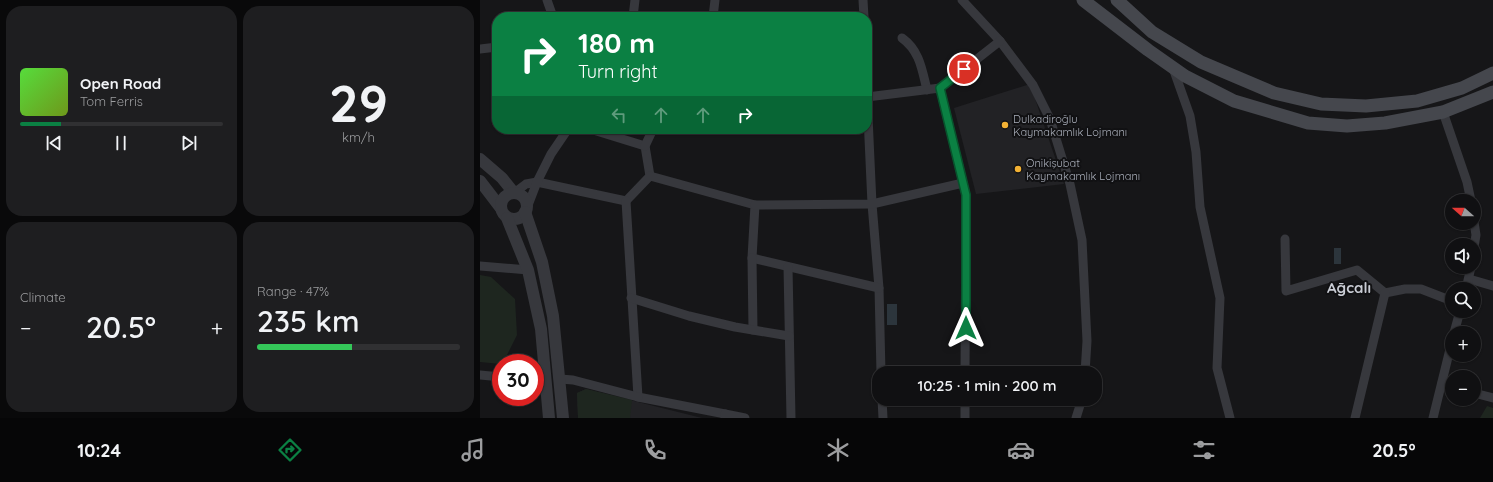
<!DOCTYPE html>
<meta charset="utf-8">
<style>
:root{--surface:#101012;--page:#1e1e20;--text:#f1f3f6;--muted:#9c9d9f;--line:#303032;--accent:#0b8043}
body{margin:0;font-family:Quicksand,sans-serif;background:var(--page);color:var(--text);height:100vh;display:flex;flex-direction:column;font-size:15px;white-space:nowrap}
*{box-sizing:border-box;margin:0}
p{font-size:13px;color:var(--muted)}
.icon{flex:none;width:22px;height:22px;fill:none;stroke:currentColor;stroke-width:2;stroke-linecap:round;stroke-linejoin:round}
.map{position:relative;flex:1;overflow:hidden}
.drawer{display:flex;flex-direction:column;gap:6px;padding:6px;background:#09090a;width:480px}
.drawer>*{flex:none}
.top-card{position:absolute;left:12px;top:12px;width:380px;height:122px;border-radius:16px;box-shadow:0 1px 3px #0004,0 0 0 1px var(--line);background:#0b8043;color:#fff;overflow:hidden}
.needle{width:26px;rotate:291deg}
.tools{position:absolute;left:965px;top:194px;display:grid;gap:8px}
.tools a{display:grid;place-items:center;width:36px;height:36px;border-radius:50%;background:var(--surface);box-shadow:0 1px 3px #0004,0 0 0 1px var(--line);font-size:20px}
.speed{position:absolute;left:12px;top:354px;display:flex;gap:8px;font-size:20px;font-weight:700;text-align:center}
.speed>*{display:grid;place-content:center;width:52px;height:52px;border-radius:50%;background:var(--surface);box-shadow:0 1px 3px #0004,0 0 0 1px var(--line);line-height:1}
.speed .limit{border:6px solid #d22;background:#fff;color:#111}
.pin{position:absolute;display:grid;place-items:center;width:34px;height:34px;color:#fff;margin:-17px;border:2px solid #fff;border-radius:50%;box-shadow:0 1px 4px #0007}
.me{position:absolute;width:44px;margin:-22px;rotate:0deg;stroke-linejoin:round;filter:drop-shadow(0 0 3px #0008)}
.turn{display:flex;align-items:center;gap:14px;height:84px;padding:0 20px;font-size:18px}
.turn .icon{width:52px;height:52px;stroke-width:2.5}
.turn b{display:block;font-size:28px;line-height:34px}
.lanes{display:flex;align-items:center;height:38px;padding:0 20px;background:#0003;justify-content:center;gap:20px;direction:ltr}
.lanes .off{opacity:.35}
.big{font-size:30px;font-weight:600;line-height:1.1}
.drawer .widget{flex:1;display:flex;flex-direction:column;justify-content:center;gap:6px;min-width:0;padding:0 14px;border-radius:16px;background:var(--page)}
.drawer .dial{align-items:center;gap:0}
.dial b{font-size:52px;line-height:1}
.song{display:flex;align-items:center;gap:12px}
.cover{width:48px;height:48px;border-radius:6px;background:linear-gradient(135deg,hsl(110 70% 55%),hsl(80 70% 35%))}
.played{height:4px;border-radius:2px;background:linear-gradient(90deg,var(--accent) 20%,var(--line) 20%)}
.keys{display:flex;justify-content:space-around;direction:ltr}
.heat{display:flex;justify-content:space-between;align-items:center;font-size:22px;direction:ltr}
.charge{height:6px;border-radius:3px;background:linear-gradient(90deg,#34c759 47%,var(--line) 0)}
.drawer .tiles{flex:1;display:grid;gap:6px;grid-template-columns:repeat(2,1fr)}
.trip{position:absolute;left:392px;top:366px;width:230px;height:40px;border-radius:16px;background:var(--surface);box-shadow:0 1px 3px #0004,0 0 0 1px var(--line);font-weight:600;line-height:40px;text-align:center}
.tabs{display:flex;height:64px;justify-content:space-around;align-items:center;background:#060607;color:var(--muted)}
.tabs .icon{width:28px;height:28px}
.tabs .on{color:var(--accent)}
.tabs b{font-size:18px;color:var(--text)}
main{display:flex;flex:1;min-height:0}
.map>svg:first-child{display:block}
</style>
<main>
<section class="drawer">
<div class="tiles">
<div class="widget">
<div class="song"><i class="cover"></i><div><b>Open Road</b><p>Tom Ferris</p></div></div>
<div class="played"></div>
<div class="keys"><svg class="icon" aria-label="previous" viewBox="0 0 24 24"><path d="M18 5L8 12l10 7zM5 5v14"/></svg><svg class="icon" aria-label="pause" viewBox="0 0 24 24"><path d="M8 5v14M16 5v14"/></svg><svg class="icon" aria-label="next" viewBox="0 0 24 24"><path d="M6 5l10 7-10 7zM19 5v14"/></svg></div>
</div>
<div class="widget dial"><b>29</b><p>km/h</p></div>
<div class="widget"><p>Climate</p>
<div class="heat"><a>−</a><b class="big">20.5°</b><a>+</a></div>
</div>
<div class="widget"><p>Range · 47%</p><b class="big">235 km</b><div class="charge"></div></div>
</div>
</section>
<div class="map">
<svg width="1013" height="418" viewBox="0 0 1013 418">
<rect width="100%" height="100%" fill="#161618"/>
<g fill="#222225">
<polygon points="550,84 584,184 496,194 474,108"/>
<polygon points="106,389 222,418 98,418 97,393"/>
</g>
<g fill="#1e261f">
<polygon points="0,275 11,277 35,299 37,335 23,363 21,363 21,364 0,362"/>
<polygon points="106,389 152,400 150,418 98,418 97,393"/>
<polygon points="1007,406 1013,408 1013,418 1000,418"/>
</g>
<g fill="#2c353c">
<rect x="854" y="248" width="7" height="16"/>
<rect x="407" y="304" width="10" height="21"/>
</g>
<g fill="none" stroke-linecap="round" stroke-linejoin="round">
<g stroke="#37383d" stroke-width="9">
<polyline points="67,0 73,17"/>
<polyline points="383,0 384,17"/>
<polyline points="482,0 520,41 553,85 570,119 590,184 602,240 607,341 605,373"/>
<polyline points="153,17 155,0"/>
<polyline points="233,17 235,0"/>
<path d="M422,38c18,13 20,32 25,52"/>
<polyline points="0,49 17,47"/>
<polyline points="693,68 710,116 716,152 720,207 740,298 737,368 750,418"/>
<polyline points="460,88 520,41"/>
<polyline points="387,95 392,204 399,288 401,373"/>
<polyline points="387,97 460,88 486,195 485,373"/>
<polyline points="963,112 987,182 991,201"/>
<polyline points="110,129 165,146 170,176"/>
<polyline points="165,146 173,129"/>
<polyline points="34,193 46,184 57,182 146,201 170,176 275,205 272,258 399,288"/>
<polyline points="146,201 158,397 245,414 245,418"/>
<polyline points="275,205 392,204 483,183"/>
<polyline points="47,208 57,182 71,154 88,129"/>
<polyline points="994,222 996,235 994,247"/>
<polyline points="805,239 806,291 877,270 905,293 925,289 941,289 972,301"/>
<polyline points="272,258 273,330"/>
<polyline points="0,266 48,270"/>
<polyline points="308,267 311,418"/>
<polyline points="989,279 1013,286"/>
<polyline points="986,289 991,267"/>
<polyline points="151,298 209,316 255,327 309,336"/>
<polyline points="974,333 980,311"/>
<polyline points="0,375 21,377"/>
<polyline points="55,379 66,380"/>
<polyline points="80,379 93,380 158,397"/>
<polyline points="962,383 972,386"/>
<polyline points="994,393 1013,398"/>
<polyline points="402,399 403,418"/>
<polyline points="245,414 265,418"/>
<polyline points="485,418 485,399"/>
<polyline points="596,418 602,399"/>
<polyline points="875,418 905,293"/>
<polyline points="953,418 972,341"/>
</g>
<g stroke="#37383d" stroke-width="12">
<polyline points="0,159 22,178 34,193"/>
<polyline points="0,181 20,207"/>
<circle cx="34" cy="206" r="13"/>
<polyline points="45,212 62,262 73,316 83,418"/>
<polyline points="27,218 48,270 61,329 69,418"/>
</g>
<g stroke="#45474d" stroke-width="13">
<polyline points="603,0 668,50 705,76 754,101 828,123 867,126 905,123 963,112 1013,92"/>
<polyline points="637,0 672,32 721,62 794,93 841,104 886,106 937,101 982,88 1013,73"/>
</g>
</g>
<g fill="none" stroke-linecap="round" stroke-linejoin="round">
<defs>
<polyline id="route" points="484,69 460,88 486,195 486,328"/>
</defs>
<use href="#route" stroke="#07532c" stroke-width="10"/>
<use href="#route" stroke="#0b8043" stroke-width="7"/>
</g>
<g fill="#f2b134" stroke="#111113" stroke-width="1.5">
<circle cx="525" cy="125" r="4"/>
<circle cx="538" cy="169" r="4"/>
</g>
<g text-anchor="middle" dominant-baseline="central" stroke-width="4" stroke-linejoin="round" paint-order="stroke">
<g font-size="11" fill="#a8adb8" stroke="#111113" text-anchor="start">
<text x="533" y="119">Dulkadiroğlu<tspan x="533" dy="13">Kaymakamlık Lojmanı</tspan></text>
<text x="546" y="163">Onikişubat<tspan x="546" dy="13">Kaymakamlık Lojmanı</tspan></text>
</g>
<g font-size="15" font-weight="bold" fill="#c9ccd4" stroke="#111113">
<text x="869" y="287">Ağcalı</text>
</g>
</g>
</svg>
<div class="tools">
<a><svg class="needle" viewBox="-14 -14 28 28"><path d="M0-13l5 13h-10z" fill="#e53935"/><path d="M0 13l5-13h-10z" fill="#9c9d9f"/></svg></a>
<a><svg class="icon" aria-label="sound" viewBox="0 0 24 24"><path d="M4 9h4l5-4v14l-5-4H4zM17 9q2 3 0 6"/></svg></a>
<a><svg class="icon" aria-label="search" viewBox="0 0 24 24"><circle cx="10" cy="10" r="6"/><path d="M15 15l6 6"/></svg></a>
<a>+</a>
<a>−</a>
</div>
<div class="speed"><div class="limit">30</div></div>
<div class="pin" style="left:484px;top:69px;background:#d93025"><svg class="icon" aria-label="arrive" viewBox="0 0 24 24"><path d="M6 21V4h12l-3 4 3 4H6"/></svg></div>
<svg class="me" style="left:486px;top:328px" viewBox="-20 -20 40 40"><path d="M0-17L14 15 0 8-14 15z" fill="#0b8043" stroke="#fff" stroke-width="4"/></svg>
<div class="trip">10:25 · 1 min · 200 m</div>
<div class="top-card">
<div class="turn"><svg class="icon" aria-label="right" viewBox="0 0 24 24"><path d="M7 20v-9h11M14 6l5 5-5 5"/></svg><div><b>180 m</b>Turn right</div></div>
<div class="lanes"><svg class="icon off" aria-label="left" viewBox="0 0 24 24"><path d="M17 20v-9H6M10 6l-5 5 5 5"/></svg><svg class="icon off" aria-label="ahead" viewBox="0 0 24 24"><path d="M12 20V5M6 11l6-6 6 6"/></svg><svg class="icon off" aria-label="ahead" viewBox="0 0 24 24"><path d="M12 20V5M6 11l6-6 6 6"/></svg><svg class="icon" aria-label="right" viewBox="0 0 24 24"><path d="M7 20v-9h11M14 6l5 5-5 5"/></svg></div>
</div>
</div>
</main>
<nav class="tabs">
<b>10:24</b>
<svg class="icon on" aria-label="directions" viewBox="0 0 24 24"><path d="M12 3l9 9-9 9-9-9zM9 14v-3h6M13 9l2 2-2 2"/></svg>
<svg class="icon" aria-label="music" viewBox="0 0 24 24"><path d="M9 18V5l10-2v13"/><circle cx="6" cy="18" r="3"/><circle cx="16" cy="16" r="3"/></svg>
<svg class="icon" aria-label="phone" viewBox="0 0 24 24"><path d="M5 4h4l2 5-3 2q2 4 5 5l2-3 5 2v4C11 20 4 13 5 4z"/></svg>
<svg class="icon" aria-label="climate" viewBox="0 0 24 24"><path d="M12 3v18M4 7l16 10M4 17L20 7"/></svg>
<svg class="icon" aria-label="car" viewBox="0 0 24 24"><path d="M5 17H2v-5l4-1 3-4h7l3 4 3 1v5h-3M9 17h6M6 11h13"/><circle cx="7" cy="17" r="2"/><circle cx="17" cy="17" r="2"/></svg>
<svg class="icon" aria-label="filters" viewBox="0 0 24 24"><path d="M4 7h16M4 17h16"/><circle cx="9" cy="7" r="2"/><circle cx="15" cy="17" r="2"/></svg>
<b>20.5°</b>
</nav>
